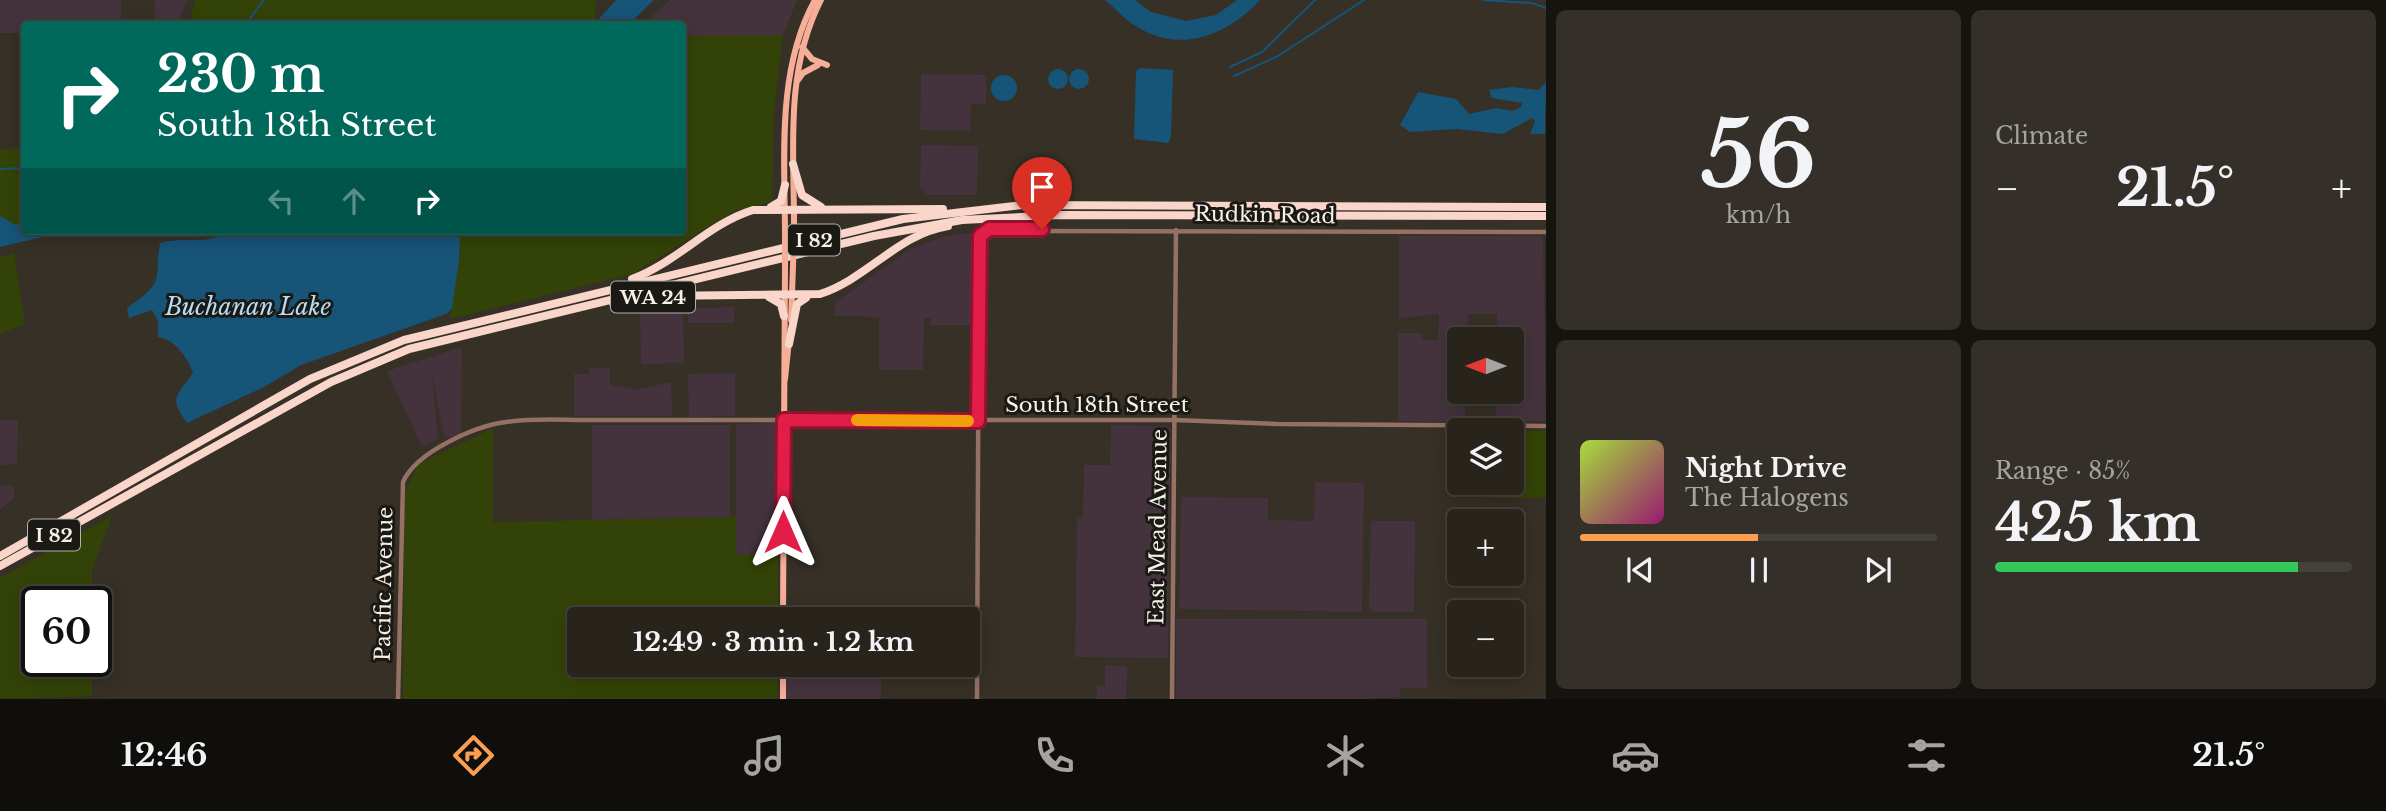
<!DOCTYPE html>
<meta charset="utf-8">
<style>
:root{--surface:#28241c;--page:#343029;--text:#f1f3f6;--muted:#a5a4a3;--line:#44413b;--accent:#fc9e52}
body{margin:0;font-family:"Libre Baskerville",serif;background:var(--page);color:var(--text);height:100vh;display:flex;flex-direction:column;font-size:26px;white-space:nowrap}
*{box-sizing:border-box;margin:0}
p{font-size:23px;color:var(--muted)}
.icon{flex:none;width:38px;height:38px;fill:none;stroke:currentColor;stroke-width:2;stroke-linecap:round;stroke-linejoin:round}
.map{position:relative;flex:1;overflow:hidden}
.panel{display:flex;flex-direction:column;gap:10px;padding:10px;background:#16140f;width:840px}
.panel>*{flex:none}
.top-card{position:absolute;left:21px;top:21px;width:665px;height:214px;border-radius:7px;box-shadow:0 4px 18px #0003,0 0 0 2px var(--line);background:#00695c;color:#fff;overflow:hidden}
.needle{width:46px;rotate:270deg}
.buttons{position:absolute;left:1447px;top:327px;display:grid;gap:14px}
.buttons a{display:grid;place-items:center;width:77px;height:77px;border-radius:7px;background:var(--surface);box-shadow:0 4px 18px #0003,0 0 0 2px var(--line);font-size:35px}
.speed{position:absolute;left:21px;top:586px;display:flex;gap:14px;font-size:35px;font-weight:700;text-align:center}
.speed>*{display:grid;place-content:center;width:91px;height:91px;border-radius:50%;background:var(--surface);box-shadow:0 4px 18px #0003,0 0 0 2px var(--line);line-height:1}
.speed .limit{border:4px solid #111;border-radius:10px;background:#fff;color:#111}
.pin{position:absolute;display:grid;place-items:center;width:60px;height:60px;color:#fff;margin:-72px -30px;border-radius:50% 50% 50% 0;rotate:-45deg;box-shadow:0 0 7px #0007}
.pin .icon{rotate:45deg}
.me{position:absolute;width:77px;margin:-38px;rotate:0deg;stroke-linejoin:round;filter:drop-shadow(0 0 5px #0008)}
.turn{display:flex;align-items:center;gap:24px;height:147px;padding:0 21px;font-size:32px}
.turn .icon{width:91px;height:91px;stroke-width:2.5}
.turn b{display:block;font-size:49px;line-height:60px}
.lanes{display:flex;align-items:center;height:66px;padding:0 21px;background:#0003;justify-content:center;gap:35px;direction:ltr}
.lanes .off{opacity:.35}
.big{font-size:52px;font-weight:800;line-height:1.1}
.panel .card{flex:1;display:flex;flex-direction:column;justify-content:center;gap:10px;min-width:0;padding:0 24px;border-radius:10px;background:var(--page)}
.panel .dial{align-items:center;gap:0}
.dial b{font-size:91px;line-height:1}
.song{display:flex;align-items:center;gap:21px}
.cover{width:84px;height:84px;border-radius:10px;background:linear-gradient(135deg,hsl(80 70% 55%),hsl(320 70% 35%))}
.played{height:7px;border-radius:4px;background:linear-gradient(90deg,var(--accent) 50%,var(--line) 50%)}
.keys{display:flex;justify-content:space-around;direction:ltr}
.heat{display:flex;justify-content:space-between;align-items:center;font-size:38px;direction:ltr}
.charge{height:10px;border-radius:5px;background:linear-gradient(90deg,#34c759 85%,var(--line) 0)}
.panel .tiles{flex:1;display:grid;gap:10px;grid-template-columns:repeat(2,1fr)}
.trip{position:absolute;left:567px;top:607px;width:413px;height:70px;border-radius:7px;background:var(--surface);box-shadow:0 4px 18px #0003,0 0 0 2px var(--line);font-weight:800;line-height:70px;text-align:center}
.tab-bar{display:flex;height:112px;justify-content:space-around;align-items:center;background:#100e0b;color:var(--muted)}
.tab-bar .icon{width:49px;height:49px}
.tab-bar .current{color:var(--accent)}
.tab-bar b{font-size:32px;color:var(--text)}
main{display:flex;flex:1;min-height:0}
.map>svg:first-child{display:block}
</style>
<main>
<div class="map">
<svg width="1546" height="699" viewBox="0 0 1546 699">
<rect width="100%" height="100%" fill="#363026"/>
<g fill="#44333d">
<polygon points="0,0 121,0 121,24 24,24 24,33 0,33"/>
<polygon points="155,0 187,0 178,24 154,24"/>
<polygon points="670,0 797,0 783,35 683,36 682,24 643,24"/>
<polygon points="921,74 986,75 986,104 971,104 970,131 920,130"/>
<polygon points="921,145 978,146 977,195 928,195 920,187"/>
<polygon points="976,232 976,325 931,325 931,318 924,318 923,370 879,370 879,317 835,316 835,303 910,249 945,236"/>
<polygon points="1399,236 1543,236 1546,421 1496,421 1496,392 1512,392 1512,340 1497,339 1497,314 1468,314 1467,339 1460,340 1460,392 1466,392 1465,422 1398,421 1398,333 1421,333 1421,340 1438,340 1439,314 1399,318"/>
<polygon points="734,307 734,323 688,323 688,308"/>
<polygon points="640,308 683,308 684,363 641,364"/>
<polygon points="462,347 461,434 450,438 443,434 432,371 438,439 425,446 420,443 387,371"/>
<polygon points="590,368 610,368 610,385 636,390 671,382 672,416 574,416 574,374 589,374"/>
<polygon points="735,373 735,416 689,417 688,374"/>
<polygon points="0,420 18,420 17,464 0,465"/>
<polygon points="775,423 778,431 778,555 736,554 736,424"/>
<polygon points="592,425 730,425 730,517 592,520"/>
<polygon points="1111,425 1167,426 1171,430 1168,658 1075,657 1077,517 1083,517 1084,465 1110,465"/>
<polygon points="1315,482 1364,483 1362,612 1179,609 1181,497 1268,498 1268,520 1314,521"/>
<polygon points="0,485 14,486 14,498 0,510"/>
<polygon points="1371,521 1415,521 1414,612 1372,612 1369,606"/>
<polygon points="1176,619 1427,619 1427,688 1400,688 1400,697 1364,699 1176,699"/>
<rect x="786" y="665" width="95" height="34"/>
<polygon points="1105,665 1127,666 1126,699 1097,699 1097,686 1105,686"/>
</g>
<g fill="#334307">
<polygon points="195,0 596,0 595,24 223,24 190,22"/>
<polygon points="783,35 774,112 772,202 736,210 632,274 450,319 459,261 460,231 682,231 683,36"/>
<polygon points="24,147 24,226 0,226 0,150"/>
<polygon points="14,253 25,324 0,334 0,257"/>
<polygon points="493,428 493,522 736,517 736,554 778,555 778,619 579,620 579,665 778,665 777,699 403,699 404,493 419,464"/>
<polygon points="1464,429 1546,431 1546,498 1463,497 1463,483 1512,483 1512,430"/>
<polygon points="112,516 92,570 92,602 37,602 37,662 93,662 92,696 0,699 0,578"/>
</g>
<g fill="#165478">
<polygon points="616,0 654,0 629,24 594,24"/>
<path d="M1105,0h30l16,12 35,9 30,-6 21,-15h23c-34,36 -80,55 -126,25 -11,-7 -19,-17 -29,-25z"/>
<polygon points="1140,68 1173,70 1171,137 1168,143 1134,139 1136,71"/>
<circle cx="1058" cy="79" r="10"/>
<circle cx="1079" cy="79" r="10"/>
<circle cx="1004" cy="88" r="13"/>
<polygon points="1546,82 1545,134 1530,134 1535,121 1532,118 1503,134 1456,129 1410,132 1400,125 1418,92 1456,99 1469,114 1496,108 1513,111 1521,107 1522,103 1492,98 1489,90 1512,87 1539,90"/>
<polygon points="0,216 14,224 24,225 24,231 69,231 0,247"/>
<path d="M220,231h240l-1,30 -7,48 -6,5 -145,51 -37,22 -77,36c-19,-26 -10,-27 6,-50 -6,-16 -17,-33 -35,-36v-16l-6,-11 -23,8 -2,-10c38,-27 27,-24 33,-65 19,-6 39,0 58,-6z"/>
</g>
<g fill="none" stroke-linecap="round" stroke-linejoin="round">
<g stroke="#165478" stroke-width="2">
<polyline points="1483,0 1532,3 1546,8"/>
<polyline points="246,24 264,0"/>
<polyline points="1230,67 1262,52 1315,0"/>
<polyline points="1234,76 1278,56 1364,0"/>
<polyline points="0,169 24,168"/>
</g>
<g stroke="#947065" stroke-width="4.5">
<path d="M398,699l5,-217c13,-30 72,-56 103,-60 26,-4 55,-2 81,-2h588l103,4 268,2"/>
<polyline points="977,699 979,240 984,231 1546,232"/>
<polyline points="1172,699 1176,230"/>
</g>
<g stroke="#f6ae98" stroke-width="6">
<polyline points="802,47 812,59 827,65"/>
<polyline points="798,80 803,73 818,65"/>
<path d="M794,236c1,-80 -11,-162 27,-236"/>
<path d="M785,237c0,-78 -9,-167 30,-237"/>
<polyline points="791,320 793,266"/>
<polyline points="785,379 789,341"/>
<polyline points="783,620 785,267"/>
<polyline points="783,699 783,665"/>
</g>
<g stroke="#f9d5ca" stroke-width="8">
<polyline points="793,164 802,195 821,207"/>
<polyline points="771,207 781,201 785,185"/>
<path d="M632,279c44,-16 76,-55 121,-69l190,-1"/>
<polyline points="769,297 781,304 784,316"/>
<path d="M613,303l42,-7 165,-2c47,-15 78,-60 128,-68"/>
<polyline points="789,344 797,304 806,298"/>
<polyline points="0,556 310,379 404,340 903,219 1022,205 1546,207"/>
<polyline points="0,566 331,382 409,349 874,236 962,220 1060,215 1546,216"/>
</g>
<g stroke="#f6ae98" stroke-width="6">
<polyline points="793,266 794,236"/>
<polyline points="785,267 785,237"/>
</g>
</g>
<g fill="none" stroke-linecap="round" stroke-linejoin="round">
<defs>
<polyline id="route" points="783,532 784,420 978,421 980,236 989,229 1042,229"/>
</defs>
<use href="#route" stroke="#92132f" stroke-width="18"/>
<use href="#route" stroke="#e11d48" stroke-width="12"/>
<polyline stroke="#f59e0b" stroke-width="12" points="857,420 968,421"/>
</g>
<g text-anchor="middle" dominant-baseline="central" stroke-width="6" stroke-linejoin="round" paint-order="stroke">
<g fill="#1b1914" stroke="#b4b0aa" stroke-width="2">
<rect x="788" y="224.5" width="52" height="31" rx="5"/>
<rect x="611" y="281.5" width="84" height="31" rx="5"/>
<rect x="28" y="519.5" width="52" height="31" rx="5"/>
</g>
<g font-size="19" font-weight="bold" fill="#f5f1ea">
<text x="814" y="240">I 82</text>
<text x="653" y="297">WA 24</text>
<text x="54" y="535">I 82</text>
</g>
<g font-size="21" fill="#f5f1ea" stroke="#1b1914">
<text transform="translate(1265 215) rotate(1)">Rudkin Road</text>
<text x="1097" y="405">South 18th Street</text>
<text transform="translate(1158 527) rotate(-89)">East Mead Avenue</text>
<text transform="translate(384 584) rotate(-89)">Pacific Avenue</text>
</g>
<g font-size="23" font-style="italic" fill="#b5dbf6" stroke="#1b1914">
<text x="248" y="307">Buchanan Lake</text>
</g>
</g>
</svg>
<div class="buttons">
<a><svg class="needle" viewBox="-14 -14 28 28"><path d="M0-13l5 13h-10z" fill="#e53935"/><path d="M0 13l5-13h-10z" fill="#a5a4a3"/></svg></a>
<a><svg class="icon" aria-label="layers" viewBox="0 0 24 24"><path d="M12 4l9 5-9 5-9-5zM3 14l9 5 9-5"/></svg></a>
<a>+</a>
<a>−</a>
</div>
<div class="speed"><div class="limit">60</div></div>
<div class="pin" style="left:1042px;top:229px;background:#d93025"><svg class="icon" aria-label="arrive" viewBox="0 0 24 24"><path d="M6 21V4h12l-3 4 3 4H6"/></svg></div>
<svg class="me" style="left:783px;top:532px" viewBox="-20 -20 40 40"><path d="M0-17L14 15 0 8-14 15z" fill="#e11d48" stroke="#fff" stroke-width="4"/></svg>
<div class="trip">12:49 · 3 min · 1.2 km</div>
<div class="top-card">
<div class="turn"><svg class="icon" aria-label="right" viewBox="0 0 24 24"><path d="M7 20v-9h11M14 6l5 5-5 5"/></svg><div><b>230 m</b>South 18th Street</div></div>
<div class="lanes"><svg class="icon off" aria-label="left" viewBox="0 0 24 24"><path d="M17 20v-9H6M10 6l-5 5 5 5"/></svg><svg class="icon off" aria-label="ahead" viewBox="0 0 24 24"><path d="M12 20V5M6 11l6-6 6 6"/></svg><svg class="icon" aria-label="right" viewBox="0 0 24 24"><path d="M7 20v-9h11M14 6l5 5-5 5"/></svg></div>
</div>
</div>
<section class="panel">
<div class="tiles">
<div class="card dial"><b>56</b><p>km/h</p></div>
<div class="card"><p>Climate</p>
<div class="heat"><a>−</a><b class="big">21.5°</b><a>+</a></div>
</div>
<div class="card">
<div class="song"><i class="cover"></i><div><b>Night Drive</b><p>The Halogens</p></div></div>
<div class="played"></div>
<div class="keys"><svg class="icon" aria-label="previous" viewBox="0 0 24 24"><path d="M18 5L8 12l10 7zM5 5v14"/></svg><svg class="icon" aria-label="pause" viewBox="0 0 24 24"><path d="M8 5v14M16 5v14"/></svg><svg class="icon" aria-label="next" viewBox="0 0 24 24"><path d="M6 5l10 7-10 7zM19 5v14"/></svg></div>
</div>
<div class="card"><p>Range · 85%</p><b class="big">425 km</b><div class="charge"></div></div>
</div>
</section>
</main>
<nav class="tab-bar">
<b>12:46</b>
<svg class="icon current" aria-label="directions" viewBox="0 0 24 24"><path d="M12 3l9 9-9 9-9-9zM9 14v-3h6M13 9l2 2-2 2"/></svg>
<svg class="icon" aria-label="music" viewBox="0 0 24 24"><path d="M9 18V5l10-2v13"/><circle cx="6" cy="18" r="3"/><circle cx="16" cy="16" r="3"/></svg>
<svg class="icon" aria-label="phone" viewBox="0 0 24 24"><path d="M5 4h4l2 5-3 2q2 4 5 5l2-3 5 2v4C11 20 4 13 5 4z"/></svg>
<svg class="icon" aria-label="climate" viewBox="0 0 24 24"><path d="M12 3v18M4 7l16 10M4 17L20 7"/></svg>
<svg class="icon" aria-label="car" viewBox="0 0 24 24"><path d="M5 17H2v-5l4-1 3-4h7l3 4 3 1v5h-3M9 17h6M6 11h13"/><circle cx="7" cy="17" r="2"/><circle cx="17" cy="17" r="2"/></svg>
<svg class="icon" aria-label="filters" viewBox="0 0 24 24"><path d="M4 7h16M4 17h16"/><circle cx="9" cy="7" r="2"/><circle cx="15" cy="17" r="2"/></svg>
<b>21.5°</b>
</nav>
